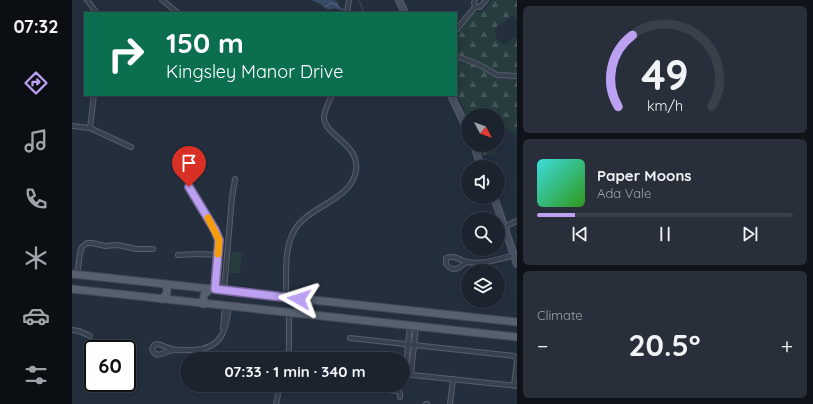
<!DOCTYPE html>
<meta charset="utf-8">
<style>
:root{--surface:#1b232e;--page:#282f3a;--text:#f1f3f6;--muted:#a0a4aa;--line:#39404a;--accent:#bca0f2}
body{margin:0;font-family:Quicksand,sans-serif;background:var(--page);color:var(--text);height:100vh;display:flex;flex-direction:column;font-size:15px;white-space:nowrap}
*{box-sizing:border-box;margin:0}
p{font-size:13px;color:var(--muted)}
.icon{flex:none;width:22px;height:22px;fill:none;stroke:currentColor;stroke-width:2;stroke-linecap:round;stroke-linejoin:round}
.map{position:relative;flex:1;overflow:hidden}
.side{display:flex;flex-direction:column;gap:6px;padding:6px;background:#0f1319;width:296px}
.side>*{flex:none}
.hud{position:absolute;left:12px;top:12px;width:373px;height:84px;border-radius:0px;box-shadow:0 2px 10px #0003,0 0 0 1px var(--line);background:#0b6e4f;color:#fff;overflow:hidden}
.needle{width:26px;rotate:131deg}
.controls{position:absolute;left:389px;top:108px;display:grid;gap:8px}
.controls a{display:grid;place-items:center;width:44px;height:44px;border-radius:50%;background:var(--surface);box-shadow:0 2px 10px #0003,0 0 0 1px var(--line);font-size:20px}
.speed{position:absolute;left:12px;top:340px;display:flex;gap:8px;font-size:20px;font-weight:700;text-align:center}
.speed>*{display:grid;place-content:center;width:52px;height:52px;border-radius:50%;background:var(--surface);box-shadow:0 2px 10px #0003,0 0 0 1px var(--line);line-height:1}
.speed .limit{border:2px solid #111;border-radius:6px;background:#fff;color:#111}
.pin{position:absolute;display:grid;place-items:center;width:34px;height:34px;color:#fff;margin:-41px -17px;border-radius:50% 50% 50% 0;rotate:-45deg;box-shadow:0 0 4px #0007}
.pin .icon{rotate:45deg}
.me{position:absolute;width:44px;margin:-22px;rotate:276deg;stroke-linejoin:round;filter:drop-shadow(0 0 3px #0008)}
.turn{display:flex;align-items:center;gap:14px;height:84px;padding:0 16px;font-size:18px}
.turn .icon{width:52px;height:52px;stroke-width:2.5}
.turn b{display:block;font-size:28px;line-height:34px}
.big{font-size:30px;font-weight:700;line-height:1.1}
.side .widget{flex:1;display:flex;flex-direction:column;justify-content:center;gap:6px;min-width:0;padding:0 14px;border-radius:6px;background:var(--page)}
.side .dial{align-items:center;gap:0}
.dial svg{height:104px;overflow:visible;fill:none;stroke:var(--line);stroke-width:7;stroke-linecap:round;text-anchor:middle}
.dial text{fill:var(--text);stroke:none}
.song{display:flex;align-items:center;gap:12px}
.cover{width:48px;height:48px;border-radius:6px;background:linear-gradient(135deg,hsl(180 70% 55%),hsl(110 70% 35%))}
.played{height:4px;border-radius:2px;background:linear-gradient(90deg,var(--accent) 15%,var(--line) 15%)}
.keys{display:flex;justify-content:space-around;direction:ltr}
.heat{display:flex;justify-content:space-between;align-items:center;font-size:22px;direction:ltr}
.trip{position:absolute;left:108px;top:352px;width:230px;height:40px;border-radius:20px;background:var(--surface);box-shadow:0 2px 10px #0003,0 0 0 1px var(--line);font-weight:700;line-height:40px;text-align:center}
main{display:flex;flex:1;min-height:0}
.dock{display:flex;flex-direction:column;width:72px;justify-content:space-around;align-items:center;background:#0b0e12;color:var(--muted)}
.dock .icon{width:28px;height:28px}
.dock .selected{color:var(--accent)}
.dock b{font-size:18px;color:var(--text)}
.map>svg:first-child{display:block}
</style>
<main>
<nav class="dock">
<b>07:32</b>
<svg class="icon selected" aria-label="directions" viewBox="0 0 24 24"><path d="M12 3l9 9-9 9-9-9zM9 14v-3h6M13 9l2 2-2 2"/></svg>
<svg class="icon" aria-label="music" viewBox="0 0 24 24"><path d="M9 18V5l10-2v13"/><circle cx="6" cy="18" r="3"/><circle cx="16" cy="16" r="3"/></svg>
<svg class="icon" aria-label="phone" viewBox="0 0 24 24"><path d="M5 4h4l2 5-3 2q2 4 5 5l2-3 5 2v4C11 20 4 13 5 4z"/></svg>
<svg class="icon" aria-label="climate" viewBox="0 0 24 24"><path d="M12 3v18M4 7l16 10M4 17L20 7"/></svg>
<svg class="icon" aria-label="car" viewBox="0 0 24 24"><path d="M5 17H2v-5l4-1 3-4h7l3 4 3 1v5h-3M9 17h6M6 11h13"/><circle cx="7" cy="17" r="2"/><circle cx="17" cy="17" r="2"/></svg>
<svg class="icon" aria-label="filters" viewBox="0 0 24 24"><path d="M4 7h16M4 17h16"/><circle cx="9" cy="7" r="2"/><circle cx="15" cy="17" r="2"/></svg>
</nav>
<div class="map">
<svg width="445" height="404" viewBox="0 0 445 404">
<defs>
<pattern id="forest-firs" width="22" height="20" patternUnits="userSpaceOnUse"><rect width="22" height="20" fill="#263c3f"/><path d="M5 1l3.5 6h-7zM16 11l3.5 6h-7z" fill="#435659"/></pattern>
<pattern id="water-waves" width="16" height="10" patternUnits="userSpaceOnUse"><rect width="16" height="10" fill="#394c67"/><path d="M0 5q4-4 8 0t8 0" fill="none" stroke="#53647b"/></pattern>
</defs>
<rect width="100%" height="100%" fill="#242f3e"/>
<g fill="url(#forest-firs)">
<path d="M420,0h25v19l-6,-4c-6,9 -12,7 -16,14l1,9 8,8 10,-8 3,1v97c-10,-8 -19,-7 -19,-21h-30v9l-3,-8 -1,-9 -8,-13v-61l18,-21c9,3 13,-6 18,-12z"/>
<polygon points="405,145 416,145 423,150 424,153 419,156 408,154"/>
</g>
<polygon fill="#263c3f" points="159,252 170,253 168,273 157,273"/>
<path fill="url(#water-waves)" d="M239,0h23l4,3 1,4 18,6 -17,-3 -6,-2c-6,4 -9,-1 -14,-4 -2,-2 -6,-3 -9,-4z"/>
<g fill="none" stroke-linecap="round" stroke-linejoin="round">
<polyline stroke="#394c67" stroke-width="1" points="287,0 291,10 290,13"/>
<defs>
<g id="street">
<polyline points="15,0 25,13"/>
<polyline points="90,0 106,13"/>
<polyline points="403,7 408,7 414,0"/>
<polyline points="275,13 277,0"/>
<polyline points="384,30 403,7 402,3 403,0"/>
<polyline points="384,56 406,64 425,75 445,76"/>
<polyline points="0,126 18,128 59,147"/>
<polyline points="18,128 22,95"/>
<polyline points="117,187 143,230 147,240 143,289"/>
<polyline points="432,227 445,221"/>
<polyline points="106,255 127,254 146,255"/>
<path d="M394,262c-6,6 -13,11 -20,2v-6c10,-3 13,2 21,4 16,3 32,-3 47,-7"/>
<polyline points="5,275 8,253 10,247 15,243 20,243 33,246 46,245 64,249 81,249"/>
<polyline points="152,290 160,198 163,179"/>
<path d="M214,297c1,-22 -3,-45 8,-66 13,-25 57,-30 62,-60 4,-27 -30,-34 -32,-53 0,-8 5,-16 8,-23"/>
<polyline points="151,328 153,306"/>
<polyline points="0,330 7,331 18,336"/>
<polyline points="278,338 442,356 445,359"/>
<path d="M101,350l-15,5 -4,-2 -2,-4 2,-4 3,-1c6,1 10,4 15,5 7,2 15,1 22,1 28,-2 32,-19 35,-43"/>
<polyline points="215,359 217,348 217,313"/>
<polyline points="331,374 445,386"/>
<polyline points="333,374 338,326"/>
<polyline points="339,374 344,326"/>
<polyline points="272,385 325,391 328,393 328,397"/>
<polyline points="442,385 445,361"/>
<polyline points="204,404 208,385"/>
<polyline points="354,404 355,404"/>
<polyline points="378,404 381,379"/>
</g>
<g id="secondary">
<polyline points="327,0 333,13"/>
<polyline points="379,95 396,131"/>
<polyline points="402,145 409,167"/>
<polyline points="422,197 445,264"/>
</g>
<g id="primary">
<polyline points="0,274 445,322"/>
<polyline points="0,289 445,337"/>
<path d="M90,299c5,-5 7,-8 3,-15"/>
<polyline points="131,304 132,295 138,289"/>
</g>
</defs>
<use href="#street" stroke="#565f6c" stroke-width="6"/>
<use href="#secondary" stroke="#565f6c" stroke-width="8"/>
<use href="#primary" stroke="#414a57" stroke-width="9"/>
<use href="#street" stroke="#38414e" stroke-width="4"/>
<use href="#secondary" stroke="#465061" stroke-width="6"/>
<use href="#primary" stroke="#56606e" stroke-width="7"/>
</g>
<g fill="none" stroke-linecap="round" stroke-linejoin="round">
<defs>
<polyline id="route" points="117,187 143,230 147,240 143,289 227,299"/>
</defs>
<use href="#route" stroke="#7a689d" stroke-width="10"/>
<use href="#route" stroke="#bca0f2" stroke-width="7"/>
<polyline stroke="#f59e0b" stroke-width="7" points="136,218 147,240 146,254"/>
</g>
</svg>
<div class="controls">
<a><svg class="needle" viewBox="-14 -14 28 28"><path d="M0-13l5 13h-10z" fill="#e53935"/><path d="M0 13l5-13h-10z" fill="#a0a4aa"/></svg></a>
<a><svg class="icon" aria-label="sound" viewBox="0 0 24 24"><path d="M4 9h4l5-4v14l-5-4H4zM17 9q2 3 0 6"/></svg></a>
<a><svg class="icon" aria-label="search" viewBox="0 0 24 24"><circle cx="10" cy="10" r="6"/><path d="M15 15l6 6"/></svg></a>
<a><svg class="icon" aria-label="layers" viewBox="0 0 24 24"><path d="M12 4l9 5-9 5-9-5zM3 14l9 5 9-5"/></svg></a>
</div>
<div class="speed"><div class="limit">60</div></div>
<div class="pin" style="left:117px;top:187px;background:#d93025"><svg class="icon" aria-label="arrive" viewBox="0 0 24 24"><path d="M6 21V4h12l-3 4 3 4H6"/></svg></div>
<svg class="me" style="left:227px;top:299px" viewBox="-20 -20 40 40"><path d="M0-17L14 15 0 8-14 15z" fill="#bca0f2" stroke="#fff" stroke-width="4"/></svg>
<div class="trip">07:33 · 1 min · 340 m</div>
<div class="hud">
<div class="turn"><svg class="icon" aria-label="right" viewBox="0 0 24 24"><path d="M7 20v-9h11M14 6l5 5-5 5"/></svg><div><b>150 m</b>Kingsley Manor Drive</div></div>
</div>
</div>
<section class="side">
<div class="widget dial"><svg viewBox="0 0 100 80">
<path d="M14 69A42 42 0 1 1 86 69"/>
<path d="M14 69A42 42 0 0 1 25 14" stroke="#bca0f2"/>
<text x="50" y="56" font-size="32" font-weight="700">49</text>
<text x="50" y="72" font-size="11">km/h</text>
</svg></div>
<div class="widget">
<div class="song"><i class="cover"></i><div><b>Paper Moons</b><p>Ada Vale</p></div></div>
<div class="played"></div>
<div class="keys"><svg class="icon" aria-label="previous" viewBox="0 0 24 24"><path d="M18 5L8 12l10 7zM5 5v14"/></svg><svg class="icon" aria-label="pause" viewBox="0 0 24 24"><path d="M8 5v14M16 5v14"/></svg><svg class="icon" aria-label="next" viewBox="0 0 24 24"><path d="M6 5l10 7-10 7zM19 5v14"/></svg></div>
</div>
<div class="widget"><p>Climate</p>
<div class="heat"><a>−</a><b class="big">20.5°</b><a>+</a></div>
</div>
</section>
</main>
